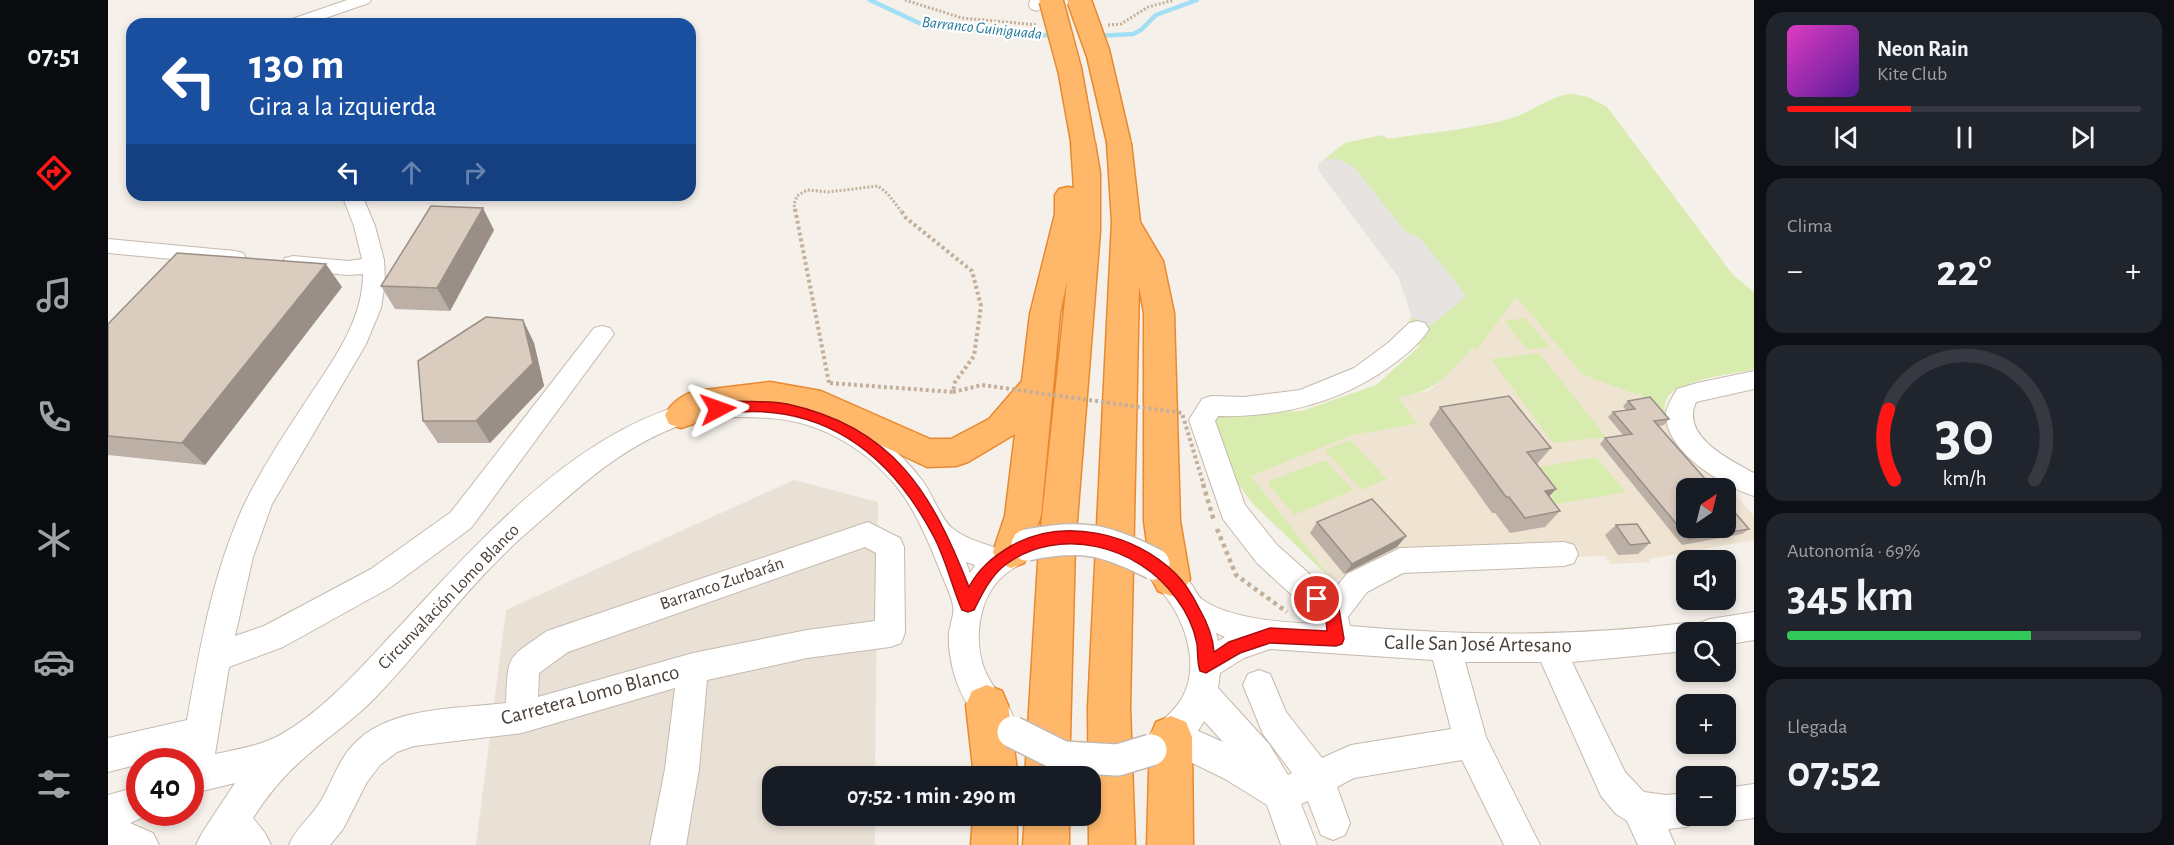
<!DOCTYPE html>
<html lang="es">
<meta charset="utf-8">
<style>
:root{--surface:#171b24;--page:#20242c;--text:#f1f3f6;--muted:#9ea1a6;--line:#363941;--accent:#ff1716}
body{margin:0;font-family:"Alegreya Sans",sans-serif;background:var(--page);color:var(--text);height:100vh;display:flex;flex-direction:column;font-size:22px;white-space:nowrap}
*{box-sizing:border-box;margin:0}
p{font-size:20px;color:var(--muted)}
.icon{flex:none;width:33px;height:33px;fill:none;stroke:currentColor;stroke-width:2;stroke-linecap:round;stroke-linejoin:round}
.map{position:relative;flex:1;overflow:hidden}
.drawer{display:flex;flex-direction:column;gap:12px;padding:12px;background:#0d0f14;width:420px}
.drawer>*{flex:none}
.top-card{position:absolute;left:18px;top:18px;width:570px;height:183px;border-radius:18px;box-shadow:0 3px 9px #0003;background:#1a4fa0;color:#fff;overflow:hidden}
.needle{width:39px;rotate:35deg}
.fabs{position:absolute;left:1568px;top:478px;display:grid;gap:12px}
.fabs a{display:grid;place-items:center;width:60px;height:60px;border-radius:12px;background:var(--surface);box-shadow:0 3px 9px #0003;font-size:30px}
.speed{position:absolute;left:18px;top:748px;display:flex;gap:12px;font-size:30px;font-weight:700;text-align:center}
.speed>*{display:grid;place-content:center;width:78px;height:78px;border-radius:50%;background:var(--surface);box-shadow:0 3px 9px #0003;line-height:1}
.speed .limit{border:9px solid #d22;background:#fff;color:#111}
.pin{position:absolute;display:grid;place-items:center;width:51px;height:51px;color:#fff;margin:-26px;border:3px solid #fff;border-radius:50%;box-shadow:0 2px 6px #0007}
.me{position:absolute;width:66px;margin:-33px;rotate:86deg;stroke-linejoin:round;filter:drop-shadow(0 0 4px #0008)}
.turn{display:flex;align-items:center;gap:21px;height:126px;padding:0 24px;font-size:27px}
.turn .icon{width:78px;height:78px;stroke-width:2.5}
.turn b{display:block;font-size:42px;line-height:51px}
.lanes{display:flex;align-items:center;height:57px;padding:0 24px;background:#0003;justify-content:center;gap:30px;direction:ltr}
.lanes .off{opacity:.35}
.big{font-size:45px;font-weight:600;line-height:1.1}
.drawer .card{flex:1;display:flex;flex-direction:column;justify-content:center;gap:9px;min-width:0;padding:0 21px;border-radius:18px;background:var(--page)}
.drawer .dial{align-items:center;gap:0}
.dial svg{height:156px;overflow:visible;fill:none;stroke:var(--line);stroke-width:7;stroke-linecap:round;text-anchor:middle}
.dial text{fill:var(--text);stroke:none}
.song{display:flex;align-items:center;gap:18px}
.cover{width:72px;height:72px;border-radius:9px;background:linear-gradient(135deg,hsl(310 70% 55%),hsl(270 70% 35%))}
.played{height:6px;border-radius:3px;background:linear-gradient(90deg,var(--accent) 35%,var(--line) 35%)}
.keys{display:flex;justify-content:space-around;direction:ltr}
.heat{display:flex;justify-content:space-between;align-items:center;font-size:33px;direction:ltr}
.charge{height:9px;border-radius:4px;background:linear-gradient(90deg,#34c759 69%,var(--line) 0)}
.trip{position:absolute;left:654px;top:766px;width:339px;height:60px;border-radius:18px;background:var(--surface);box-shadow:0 3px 9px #0003;font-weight:600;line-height:60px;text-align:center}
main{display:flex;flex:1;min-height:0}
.tabs{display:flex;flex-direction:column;width:108px;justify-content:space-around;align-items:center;background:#090b0e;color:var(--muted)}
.tabs .icon{width:42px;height:42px}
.tabs .selected{color:var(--accent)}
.tabs b{font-size:27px;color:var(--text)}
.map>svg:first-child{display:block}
</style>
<main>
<nav class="tabs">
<b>07:51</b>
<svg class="icon selected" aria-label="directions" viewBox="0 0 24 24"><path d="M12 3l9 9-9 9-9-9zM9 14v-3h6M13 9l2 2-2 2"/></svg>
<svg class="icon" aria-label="music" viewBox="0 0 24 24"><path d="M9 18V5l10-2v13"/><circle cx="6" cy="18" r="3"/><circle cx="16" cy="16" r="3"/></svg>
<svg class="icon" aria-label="phone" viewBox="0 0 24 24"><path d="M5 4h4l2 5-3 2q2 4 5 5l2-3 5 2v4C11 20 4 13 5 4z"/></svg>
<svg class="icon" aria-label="climate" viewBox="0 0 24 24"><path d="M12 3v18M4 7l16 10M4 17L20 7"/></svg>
<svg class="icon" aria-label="car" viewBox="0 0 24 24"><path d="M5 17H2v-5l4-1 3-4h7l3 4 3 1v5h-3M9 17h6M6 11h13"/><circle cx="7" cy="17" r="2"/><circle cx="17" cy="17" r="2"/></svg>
<svg class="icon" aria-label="filters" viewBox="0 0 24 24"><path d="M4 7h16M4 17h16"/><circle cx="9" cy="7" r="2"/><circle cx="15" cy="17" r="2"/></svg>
</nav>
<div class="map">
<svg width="1646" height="845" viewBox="0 0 1646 845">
<rect width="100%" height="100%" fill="#f5f0e9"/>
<polygon fill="#eae1d6" points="686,480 770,502 767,777 664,777 664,816 767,816 767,845 368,845 398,610"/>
<path fill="#efe3d2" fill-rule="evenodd" d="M1408,297l67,78 52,19 5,-1 27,30 3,10 12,17 26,23 19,12 27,31v24l-105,19 1,3 -39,2 -6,-8 -27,1 -9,-12 -168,6 -67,31 -84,-106 103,-41 64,-11 -19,-27 31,-6 16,-14 28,-31 3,4zM1578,489h39v39h-39z"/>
<g fill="#d9ecaf">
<path d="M1464,94l16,3 19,10 126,168 21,17v77c-20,5 -80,11 -88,31 -3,7 0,16 1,23l-27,-30 -5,1 -52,-19 -67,-78 -40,54 -3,-4c-25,27 -35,45 -75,50l19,27 -64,11 -102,41 83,106 -82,-79 -20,-27 -19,-54 6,-7 83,-4 74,-26 44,-39 -20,-12 12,-17 -13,-39 -81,-109v-5l27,-21 37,-8 7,4c40,-7 84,-9 123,-21 20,-6 39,-23 60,-24z"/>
<polygon points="1417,318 1442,347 1420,350 1396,321"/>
<polygon points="1432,353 1432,354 1498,437 1445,443 1383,359"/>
<polygon points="1242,440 1279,479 1253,490 1217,450"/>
<polygon points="1488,457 1518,492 1444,505 1416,470"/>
<polygon points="1217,460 1245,490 1186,515 1159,482"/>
</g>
<polygon fill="#e6e3e1" points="1217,159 1230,159 1246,167 1298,232 1311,237 1354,290 1357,295 1354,300 1322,326 1304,317 1291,278 1210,170 1210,164"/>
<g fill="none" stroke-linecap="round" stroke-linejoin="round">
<g stroke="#a2dff5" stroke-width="4.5">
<polyline points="762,0 811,23 831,27 947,36"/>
<polyline points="990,36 1025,34 1033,30 1048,15 1089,0"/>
</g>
<defs>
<g id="minor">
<polygon points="239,0 263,0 261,3 200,24 176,24 178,21"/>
<polygon points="922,0 938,0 937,6 929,11 923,9 921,6"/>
<path d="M234,195h20l13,31 9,34 1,22 -4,26 -15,36 -94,160 -19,53 -18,79 29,-10 107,-57 80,-57 143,-184 8,-2 8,2 4,6 -143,194 -80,59 -108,60 -54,20 -14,87c22,-5 45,-8 65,-19 45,-25 83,-70 118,-107 97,-104 229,-258 389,-229 52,10 102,37 134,80 11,13 19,39 31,49 12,10 30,15 44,20l31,-15 10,3 4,9c-7,15 -27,20 -39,32 -25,23 -30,70 -14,100 7,14 19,24 25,39l-5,11 -11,5c-33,-14 -50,-66 -48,-99 1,-9 6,-20 4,-27 -1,-9 -6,-18 -9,-26 -12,-29 -23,-59 -41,-85 -31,-43 -81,-74 -134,-77 -29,-2 -60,-2 -88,7 -50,18 -89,50 -128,85 -16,14 -34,29 -49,44 -46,45 -85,98 -129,144 -22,23 -49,40 -72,61 -20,17 -36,37 -50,59l12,15 6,12h-75l6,-12 33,-50 -45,11v-32h-9l1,-8 -42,8v2l-32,8v-34l79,-18c13,-73 26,-149 58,-217 16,-33 36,-64 56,-94 26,-41 62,-84 62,-135l-15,1 -55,-5 -8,-2 -3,-5 3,-5 8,-2 55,5 14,-2 -8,-33zM858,562l9,3 -5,8z"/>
<polygon points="0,239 127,251 135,253 138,258 135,263 127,265 0,253"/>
<path d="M1309,321l8,2 4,6c-8,13 -21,24 -33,33 -51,39 -114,56 -178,54l-3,5 30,84 32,40 54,48 16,-19 53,-26 164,-6 10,3 4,9 -4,9 -10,3 -161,7 -36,19 -19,25 2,9c112,10 224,11 336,-3l11,5 2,-5 11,-4 44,-7v28l-29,5v-12h-39v18l-114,11 53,110 19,20 22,3 20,-2v23h15l-3,6 -12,5 -18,2 7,16h-37l-11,-24 -11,-7 -15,-18 -60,-134h-76l21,75 54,108h-36l-42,-85 -108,18 -17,9 13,36 -5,12 -12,5 -12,-5 -13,-34 -7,3 16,41h-36l-14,-40 -42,-26 -45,-22 -6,-2 -13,5 -12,-4 -4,-12c7,-19 27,-28 37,-46 18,-31 4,-75 -16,-101 -7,-10 -17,-17 -22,-29l4,-9 10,-4c14,6 25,18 34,30 3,5 6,12 11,15 27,19 84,23 116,24v-4l-62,-57 -34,-44 -34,-99 13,-21 9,-3 33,1 56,-7 54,-22 34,-25 21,-20zM1108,633l9,4 -7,4zM1162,649l163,11 18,69 -100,16 -29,13 -36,-46 -16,-38 -11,-4 -11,4 -5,11 20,49 29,39 -4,2 -19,-31 -51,-56 2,-15 24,-15zM1096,721l19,21 -25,-11z"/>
<path d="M1646,371v18l-58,13c-16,34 34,58 58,71v23c-31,-10 -88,-44 -88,-81 0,-9 7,-18 11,-26l20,-6z"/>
<path d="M760,522l32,16 4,9 1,86 -4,10 -11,4 -83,11 -100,22 -8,89 -13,76h-36l15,-76 10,-81 -153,45 -108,13 -17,6 -17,13 -13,17 -24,47 -13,16h-41c7,-17 20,-26 30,-41 13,-20 19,-46 38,-63 37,-35 101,-32 149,-38 2,-50 1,-44 41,-72zM757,547l11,6 -1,68 -68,9 -114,23 -155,44 1,-24 29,-21z"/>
<polygon points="1646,784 1646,818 1617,822 1605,817 1617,816 1617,788"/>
<polygon points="32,786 32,813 45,813 22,823 45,833 51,845 0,845 0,795"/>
</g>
<g id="highway">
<path d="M975,136l9,2 3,5 5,30v58l-25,315 -6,231h-44l14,-231 28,-265 -7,33 -19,202 -17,47 -13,5 -13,-5 -5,-11 12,-36 10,-82 -47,28 -12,4 -29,1 -112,-53 -45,-8 -66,8 -11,10 -12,4 -12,-4 -4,-9c7,-13 17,-20 31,-24l74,-9 51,9 109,48h21l38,-20 33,-38 8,-67 25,-100v-19l4,-6 9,-2 6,1 -3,-45 3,-5z"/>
<polygon points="1011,136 1020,138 1023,143 1032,222 1055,261 1066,313 1072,521 1082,579 1076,591 1063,596 1050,591 1044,579 1036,521 1036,313 1031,286 1022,707 1027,845 981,845 980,707 1004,222 999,143 1002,138"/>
<polygon points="879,685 894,691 900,705 910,777 866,777 858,705 864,691"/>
<polygon points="1063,716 1078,722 1084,737 1085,845 1039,845 1042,737 1048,722"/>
<polygon points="865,816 909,816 909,845 863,845"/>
<polygon points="917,816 961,816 961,845 915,845"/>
</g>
</defs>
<use href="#minor" stroke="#c5b9ad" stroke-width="2"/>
<use href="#highway" stroke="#e88930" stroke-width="3"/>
<g stroke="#c4af9b" stroke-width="3" stroke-dasharray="2 2" stroke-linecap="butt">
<polyline points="797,0 854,18 930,25"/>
<polyline points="1000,25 1013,24 1040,7 1066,0"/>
<polyline points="687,211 686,204 689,196 699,190 720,192 770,186 780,194 793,211"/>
</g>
<g stroke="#c4af9b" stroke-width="4" stroke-dasharray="3 3" stroke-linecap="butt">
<polyline points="687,209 721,383"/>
<polyline points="722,383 845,392 847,382 866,356 873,306 864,271 798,218 792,209"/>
</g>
<polyline stroke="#c4af9b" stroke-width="4.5" stroke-dasharray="4 4" stroke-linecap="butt" points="1109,529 1128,575 1179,612"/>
<use href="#minor" fill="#fff" fill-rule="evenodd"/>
<use href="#highway" fill="#ffb76a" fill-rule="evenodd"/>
<defs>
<g id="minor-bridge">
<path d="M919,545c54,-11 78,-6 127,19"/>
<polyline points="905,732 955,757 1010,760 1043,750"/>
</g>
<g id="highway-bridge">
<polyline points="943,0 962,71 975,143"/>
<polyline points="971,0 990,53 1011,143"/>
</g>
</defs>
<use href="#minor-bridge" stroke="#c5b9ad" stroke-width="34" stroke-linecap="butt"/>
<use href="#highway-bridge" stroke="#e88930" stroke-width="26" stroke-linecap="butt"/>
<polyline stroke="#c4af9b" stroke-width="4" stroke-dasharray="3 3" stroke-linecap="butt" points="845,392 874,385 1074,413 1096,486"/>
<polyline stroke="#c4af9b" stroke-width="4.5" stroke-dasharray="4 4" stroke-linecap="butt" points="1095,484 1106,521"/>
<use href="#minor-bridge" stroke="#fff" stroke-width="31"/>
<use href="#highway-bridge" stroke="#ffb76a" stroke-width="23"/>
</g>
<g fill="#bcafa5">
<polygon points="386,230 342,311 287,309 273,286"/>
<polygon points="234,287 97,465 0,455 0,324"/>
<polygon points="415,320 426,343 436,386 382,443 330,443 315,421"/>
<polygon points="1520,401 1561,419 1556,425 1550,426 1641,529 1634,534 1574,545 1492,444 1497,438 1515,435 1500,417 1505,412 1518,410 1515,406"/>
<polygon points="1332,407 1443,448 1429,464 1448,489 1441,496 1452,511 1437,527 1402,533 1387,513 1384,513 1321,424"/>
<polygon points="1209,522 1298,536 1289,547 1236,574 1202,533"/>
<polygon points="1508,525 1542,543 1530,554 1510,555 1497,535"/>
</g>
<g fill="#998f86">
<polygon points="375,208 386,230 342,311 329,288"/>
<polygon points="218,264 234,287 97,465 74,443"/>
<polygon points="415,320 426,343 436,386 382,443 368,421"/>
<polygon points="1448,489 1433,505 1437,491"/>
<polygon points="1298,536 1289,547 1236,574 1244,564"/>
</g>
<g fill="#dbccc0" stroke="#998f86" stroke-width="1.5">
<polygon points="323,206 375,208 329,288 273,286"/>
<polygon points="69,253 218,264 74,443 0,436 0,324"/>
<polygon points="378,317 415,320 425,363 368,421 315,421 310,361"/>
<polygon points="1401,396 1443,448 1419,452 1448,489 1437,491 1452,511 1417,518 1401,497 1398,497 1332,407"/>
<polygon points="1542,397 1561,419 1546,421 1606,489 1578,489 1578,528 1617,528 1617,501 1641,529 1581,539 1497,438 1524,434 1505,412 1527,409 1520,401"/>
<polygon points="1264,499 1298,536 1244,564 1209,522"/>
<polygon points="1529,524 1542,543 1522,545 1508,525"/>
</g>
<path fill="#ff1716" stroke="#a60f0e" stroke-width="1.5" d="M629,401c16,1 34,0 50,3 107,23 145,89 182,183 10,-19 24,-30 42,-41 52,-30 124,-13 165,28 10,10 17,22 23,34 8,14 14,28 15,44l15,-10 41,-14 57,3 -1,-13 -17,-19 2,-5 6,-2 22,17 5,30 -2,5 -6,2 -66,-3 -30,10 -34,20 -6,-2c-3,-9 -2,-18 -3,-27 -3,-16 -11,-33 -21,-46 -38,-53 -117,-73 -171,-33 -15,12 -23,29 -31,45l-6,2 -6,-2c-10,-23 -16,-50 -28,-73 -45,-86 -115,-138 -216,-123l-7,-5 7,-5z"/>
<g text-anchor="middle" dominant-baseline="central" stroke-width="4.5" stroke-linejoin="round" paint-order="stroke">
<g font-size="16" font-style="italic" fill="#237a9b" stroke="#fff">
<text transform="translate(874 28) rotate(6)">Barranco Guiniguada</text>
</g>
<g font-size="18" fill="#4a3f36" stroke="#fff">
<text transform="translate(614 584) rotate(-19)">Barranco Zurbarán</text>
<text transform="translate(341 597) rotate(-46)">Circunvalación Lomo Blanco</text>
</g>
<g font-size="21" fill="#4a3f36" stroke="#fff">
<text transform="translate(1370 644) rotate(1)">Calle San José Artesano</text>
<text transform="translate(482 695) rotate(-15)">Carretera Lomo Blanco</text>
</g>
</g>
</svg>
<div class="fabs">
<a><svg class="needle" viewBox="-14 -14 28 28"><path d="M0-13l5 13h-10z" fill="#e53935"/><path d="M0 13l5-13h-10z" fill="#9ea1a6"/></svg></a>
<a><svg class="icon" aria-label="sound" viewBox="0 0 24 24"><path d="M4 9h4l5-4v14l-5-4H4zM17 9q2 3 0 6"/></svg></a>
<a><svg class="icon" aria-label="search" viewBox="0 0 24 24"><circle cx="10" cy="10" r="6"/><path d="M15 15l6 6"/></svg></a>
<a>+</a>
<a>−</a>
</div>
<div class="speed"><div class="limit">40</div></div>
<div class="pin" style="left:1209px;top:599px;background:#d93025"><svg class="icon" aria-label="arrive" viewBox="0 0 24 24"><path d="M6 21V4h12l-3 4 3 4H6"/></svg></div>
<svg class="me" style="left:610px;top:409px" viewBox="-20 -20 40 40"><path d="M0-17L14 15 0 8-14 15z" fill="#ff1716" stroke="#fff" stroke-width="4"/></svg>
<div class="trip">07:52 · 1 min · 290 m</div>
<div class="top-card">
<div class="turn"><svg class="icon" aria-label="left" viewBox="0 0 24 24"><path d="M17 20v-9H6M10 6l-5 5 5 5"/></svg><div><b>130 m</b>Gira a la izquierda</div></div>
<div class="lanes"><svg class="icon" aria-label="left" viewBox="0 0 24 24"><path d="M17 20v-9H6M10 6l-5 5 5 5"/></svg><svg class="icon off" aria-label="ahead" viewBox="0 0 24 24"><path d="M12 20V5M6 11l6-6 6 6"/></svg><svg class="icon off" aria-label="right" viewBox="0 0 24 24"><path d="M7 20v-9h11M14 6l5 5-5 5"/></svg></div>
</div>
</div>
<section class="drawer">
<div class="card">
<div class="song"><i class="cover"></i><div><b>Neon Rain</b><p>Kite Club</p></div></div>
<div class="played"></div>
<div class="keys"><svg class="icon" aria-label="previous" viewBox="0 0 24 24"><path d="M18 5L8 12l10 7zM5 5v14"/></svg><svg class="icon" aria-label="pause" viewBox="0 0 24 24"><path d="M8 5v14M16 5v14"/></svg><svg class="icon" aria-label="next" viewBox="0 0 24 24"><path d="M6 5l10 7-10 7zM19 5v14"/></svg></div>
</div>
<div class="card"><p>Clima</p>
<div class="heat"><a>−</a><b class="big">22°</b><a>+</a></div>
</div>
<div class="card dial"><svg viewBox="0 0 100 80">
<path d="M14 69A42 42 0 1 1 86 69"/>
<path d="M14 69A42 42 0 0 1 11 33" stroke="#ff1716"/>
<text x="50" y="56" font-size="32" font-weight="700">30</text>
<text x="50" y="72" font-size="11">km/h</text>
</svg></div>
<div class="card"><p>Autonomía · 69%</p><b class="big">345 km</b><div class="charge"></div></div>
<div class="card"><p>Llegada</p><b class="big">07:52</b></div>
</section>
</main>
